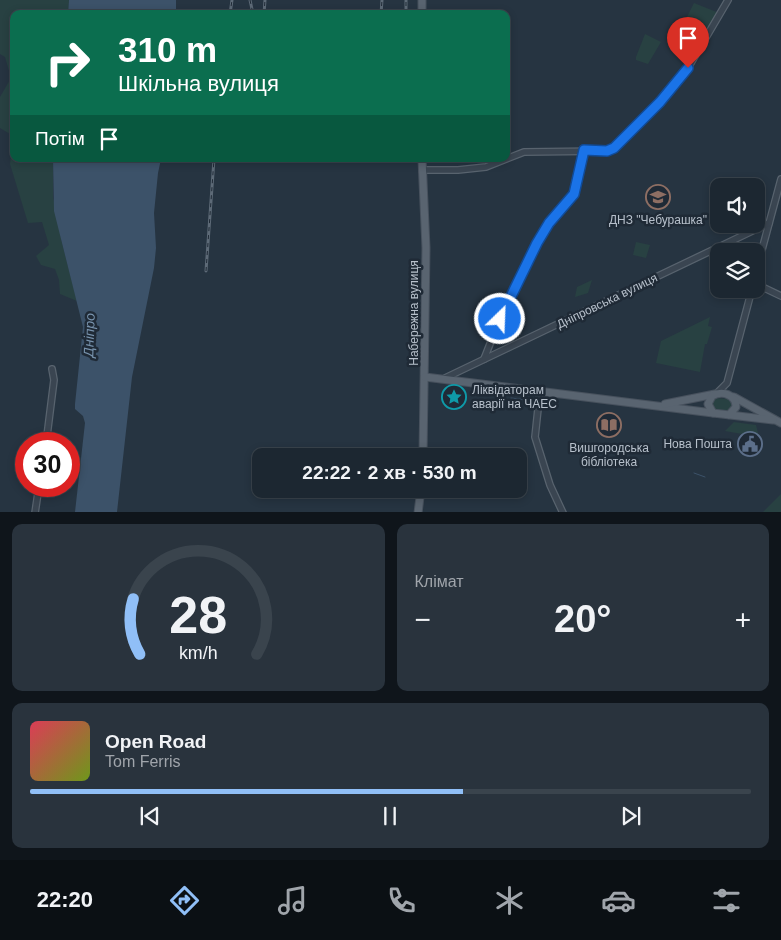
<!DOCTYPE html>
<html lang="uk">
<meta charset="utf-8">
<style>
:root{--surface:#1c2731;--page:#29333d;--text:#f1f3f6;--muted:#a0a5ab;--line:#3a444d;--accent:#90bff7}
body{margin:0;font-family:Helvetica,sans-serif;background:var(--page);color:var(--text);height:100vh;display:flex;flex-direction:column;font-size:19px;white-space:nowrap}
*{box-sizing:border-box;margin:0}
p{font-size:16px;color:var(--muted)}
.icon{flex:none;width:28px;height:28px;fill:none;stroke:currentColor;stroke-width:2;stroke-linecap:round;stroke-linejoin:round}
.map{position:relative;height:512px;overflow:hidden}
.side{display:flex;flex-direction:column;gap:12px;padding:12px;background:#0f151b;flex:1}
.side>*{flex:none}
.guide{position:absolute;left:10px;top:10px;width:500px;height:152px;border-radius:10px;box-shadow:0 2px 8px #0003,0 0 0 1px var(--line);background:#0b6e4f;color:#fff;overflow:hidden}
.controls{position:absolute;left:710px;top:178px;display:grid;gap:10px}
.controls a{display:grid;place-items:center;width:55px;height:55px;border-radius:10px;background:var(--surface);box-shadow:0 2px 8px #0003,0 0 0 1px var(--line);font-size:25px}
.speed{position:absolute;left:15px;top:432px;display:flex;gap:10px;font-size:25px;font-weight:700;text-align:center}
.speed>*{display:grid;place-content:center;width:65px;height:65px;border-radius:50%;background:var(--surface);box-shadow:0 2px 8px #0003,0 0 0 1px var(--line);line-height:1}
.speed .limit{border:8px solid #d22;background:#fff;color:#111}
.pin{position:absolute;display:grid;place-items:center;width:42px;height:42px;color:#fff;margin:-51px -21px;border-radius:50% 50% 50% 0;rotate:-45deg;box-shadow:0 0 5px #0007}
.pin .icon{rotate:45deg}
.me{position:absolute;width:55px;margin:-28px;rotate:24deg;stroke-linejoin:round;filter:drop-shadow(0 0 4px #0008)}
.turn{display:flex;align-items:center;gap:18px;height:105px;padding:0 25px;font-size:22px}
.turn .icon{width:65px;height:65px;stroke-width:2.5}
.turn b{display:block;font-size:35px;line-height:42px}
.then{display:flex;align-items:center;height:48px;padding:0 25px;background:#0003;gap:10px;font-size:19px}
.big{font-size:38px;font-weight:700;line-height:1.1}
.side .widget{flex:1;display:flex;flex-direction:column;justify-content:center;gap:8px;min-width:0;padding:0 18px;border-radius:10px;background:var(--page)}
.side .dial{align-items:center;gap:0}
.dial svg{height:130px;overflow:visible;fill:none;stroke:var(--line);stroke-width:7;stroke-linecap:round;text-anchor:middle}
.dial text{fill:var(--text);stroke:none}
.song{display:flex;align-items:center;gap:15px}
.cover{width:60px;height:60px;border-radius:8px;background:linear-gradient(135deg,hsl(350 70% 55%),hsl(80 70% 35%))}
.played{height:5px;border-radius:2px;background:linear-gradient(90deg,var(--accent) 60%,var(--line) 60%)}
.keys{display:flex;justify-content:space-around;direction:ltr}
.heat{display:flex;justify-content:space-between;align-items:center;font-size:28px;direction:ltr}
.side .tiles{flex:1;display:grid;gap:12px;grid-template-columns:1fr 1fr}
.widget:last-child{grid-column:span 2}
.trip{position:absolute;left:252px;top:448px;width:275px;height:50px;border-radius:10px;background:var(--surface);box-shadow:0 2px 8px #0003,0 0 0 1px var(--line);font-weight:700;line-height:50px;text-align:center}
.menu{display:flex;height:80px;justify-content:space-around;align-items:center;background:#0b1014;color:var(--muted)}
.menu .icon{width:35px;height:35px}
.menu .active{color:var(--accent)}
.menu b{font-size:22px;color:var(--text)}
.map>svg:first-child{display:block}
</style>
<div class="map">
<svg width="781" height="513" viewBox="0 0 781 513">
<rect width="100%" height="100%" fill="#263441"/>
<g fill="#284142">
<polygon points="0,0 69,0 68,14 14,14 14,159 53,159 53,197 62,243 77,301 60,294 59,280 55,269 41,265 36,256 49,245 42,222 28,223 10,164 12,146 10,134 0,128 0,97 11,78 5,57 0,54"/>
<polygon points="694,3 719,13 709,30 686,19"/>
<polygon points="645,34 661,42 648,64 636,60 636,57"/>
<polygon points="636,242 650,245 646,258 633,255"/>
<polygon points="592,280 588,293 575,297 577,287"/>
<polygon points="710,317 708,326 712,327 707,344 705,344 700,372 656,363 661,341"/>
<polygon points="716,398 729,399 733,406 728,411 716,410 712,403"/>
<polygon points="734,422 756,425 759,437 725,431"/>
<polygon points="781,493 781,512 763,512 781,494"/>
</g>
<g fill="#3c5269">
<polygon points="69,0 176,0 176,14 68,14"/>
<polygon points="53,159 161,159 158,173 154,213 156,248 154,268 132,377 117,512 75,512 85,423 83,416 75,409 75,404 83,327 54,211"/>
</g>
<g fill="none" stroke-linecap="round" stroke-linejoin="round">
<g stroke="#3c5269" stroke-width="1">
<polyline points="511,398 536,401"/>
<polyline points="540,401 550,402"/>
<polyline points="694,473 705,477"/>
</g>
<defs>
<g id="minor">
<polyline points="422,170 458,170 486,167 524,152 607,151 614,148 660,102 688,68 728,0"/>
<polyline points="756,272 781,179"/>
<polyline points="756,284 781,296"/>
<polyline points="484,359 501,316 537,243 549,223 574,194 584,150"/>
<polyline points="445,378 769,223"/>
<polyline points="540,390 535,437 550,485 563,513"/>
<polyline points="717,393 727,383 752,289"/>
<polyline points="46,444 54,380 52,369"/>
<polyline points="35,513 39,486"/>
</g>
<g id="major">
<polyline points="422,14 422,0"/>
<polyline points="422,159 426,248 423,456"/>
<polyline points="425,377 713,413"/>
<polyline points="734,397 781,423"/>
<polyline points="665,404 715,394"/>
<path d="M729,415l7,-8c0,-12 -13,-17 -24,-11l-4,8 5,9 60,7"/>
<polyline points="418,513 421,489"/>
</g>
</defs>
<use href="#minor" stroke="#58636e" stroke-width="8"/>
<use href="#major" stroke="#47515d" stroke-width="9"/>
<use href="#minor" stroke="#3a4551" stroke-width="5.5"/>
<use href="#major" stroke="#596470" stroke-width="7"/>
<defs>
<g id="rail">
<polyline points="250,0 253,14"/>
<polyline points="230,14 232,0"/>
<polyline points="264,14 265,0"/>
<polyline points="381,14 382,0"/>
<polyline points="406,14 406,0"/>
<polyline points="245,161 245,159"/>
<polyline points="206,271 214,159"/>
</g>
</defs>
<use href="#rail" stroke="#5d6a77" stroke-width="3"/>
<use href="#rail" stroke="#1f2a36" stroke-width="1" stroke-dasharray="4" stroke-linecap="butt"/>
</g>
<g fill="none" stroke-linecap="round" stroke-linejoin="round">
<defs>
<polyline id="route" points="500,319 537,243 549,223 574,194 584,150 607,151 614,148 660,102 688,68"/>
</defs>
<use href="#route" stroke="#114b97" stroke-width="12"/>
<use href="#route" stroke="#1a73e8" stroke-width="9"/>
</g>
<defs>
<symbol id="school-ring" viewBox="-11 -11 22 22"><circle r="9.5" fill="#1f2a36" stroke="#8d6e63" stroke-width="1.5"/><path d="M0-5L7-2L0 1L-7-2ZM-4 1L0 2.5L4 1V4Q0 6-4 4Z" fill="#8d6e63"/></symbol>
<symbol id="sight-ring" viewBox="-11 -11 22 22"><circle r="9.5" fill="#1f2a36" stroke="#0f9aa8" stroke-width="1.5"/><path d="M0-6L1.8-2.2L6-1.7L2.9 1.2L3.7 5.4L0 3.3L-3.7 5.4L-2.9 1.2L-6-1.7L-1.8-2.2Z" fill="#0f9aa8"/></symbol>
<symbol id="library-ring" viewBox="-11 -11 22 22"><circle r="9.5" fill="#1f2a36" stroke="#8d6e63" stroke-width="1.5"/><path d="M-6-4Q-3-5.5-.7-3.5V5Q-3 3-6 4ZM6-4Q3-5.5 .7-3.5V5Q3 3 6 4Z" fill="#8d6e63"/></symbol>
<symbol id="civic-ring" viewBox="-11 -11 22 22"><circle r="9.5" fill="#1f2a36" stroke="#5c6f8a" stroke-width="1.5"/><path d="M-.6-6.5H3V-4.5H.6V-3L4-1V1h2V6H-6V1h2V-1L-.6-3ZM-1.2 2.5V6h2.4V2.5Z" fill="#5c6f8a"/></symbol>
</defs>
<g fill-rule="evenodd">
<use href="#school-ring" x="644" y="183" width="28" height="28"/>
<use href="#sight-ring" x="440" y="383" width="28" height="28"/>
<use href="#library-ring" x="595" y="411" width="28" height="28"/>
<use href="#civic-ring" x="736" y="430" width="28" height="28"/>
</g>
<g text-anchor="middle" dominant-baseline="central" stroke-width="5" stroke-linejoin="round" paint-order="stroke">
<g font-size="12" fill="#b7c0cb" stroke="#1f2a36">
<text x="658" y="220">ДНЗ "Чебурашка"</text>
<text x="472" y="390" text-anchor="start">Ліквідаторам<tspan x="472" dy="14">аварії на ЧАЕС</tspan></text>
<text x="732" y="444" text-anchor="end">Нова Пошта</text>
<text x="609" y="448">Вишгородська<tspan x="609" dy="14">бібліотека</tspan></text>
</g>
<g font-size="12" fill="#b7c0cb" stroke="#1f2a36">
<text transform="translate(607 301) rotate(-26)">Дніпровська вулиця</text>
<text transform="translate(414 313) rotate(-90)">Набережна вулиця</text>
</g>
<g font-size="14" font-style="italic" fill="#7893ad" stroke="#1f2a36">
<text transform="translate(89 335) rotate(-88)">Дніпро</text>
</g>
</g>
</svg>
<div class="controls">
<a><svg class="icon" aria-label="sound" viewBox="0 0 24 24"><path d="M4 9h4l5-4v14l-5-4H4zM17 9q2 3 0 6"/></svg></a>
<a><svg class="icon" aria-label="layers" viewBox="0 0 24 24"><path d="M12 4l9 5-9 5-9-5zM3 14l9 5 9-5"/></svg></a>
</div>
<div class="speed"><div class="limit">30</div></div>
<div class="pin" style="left:688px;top:68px;background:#d93025"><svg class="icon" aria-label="arrive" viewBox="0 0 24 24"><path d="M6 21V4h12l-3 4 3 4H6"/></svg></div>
<svg class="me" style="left:500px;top:319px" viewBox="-20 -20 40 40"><circle r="17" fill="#1a73e8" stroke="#fff" stroke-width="3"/><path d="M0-11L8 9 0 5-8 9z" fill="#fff"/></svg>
<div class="trip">22:22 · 2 хв · 530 m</div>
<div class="guide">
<div class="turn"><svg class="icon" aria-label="right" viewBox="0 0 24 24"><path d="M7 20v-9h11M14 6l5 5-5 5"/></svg><div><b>310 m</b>Шкільна вулиця</div></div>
<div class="then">Потім<svg class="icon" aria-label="arrive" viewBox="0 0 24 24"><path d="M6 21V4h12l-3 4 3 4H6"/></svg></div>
</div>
</div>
<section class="side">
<div class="tiles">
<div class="widget dial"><svg viewBox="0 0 100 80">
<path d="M14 69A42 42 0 1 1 86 69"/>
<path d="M14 69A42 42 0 0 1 10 35" stroke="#90bff7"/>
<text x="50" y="56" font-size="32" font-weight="700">28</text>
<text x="50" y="72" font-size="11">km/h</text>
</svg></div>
<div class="widget"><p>Клімат</p>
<div class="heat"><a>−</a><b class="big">20°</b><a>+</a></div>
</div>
<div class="widget">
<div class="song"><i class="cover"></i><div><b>Open Road</b><p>Tom Ferris</p></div></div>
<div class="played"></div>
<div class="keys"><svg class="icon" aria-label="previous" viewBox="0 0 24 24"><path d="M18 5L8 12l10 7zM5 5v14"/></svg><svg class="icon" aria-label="pause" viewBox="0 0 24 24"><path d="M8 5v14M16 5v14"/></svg><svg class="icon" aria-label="next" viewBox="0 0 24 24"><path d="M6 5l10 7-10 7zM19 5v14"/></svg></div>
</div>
</div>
</section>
<nav class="menu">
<b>22:20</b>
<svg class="icon active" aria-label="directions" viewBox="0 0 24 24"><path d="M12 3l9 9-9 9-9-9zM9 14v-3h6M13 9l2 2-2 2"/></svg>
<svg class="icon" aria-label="music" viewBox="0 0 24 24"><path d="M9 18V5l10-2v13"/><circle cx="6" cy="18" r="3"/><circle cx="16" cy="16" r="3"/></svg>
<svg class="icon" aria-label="phone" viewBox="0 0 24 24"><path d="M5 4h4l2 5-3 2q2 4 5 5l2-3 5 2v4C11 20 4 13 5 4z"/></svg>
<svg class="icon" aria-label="climate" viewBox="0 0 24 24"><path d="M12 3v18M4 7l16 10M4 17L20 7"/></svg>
<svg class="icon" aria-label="car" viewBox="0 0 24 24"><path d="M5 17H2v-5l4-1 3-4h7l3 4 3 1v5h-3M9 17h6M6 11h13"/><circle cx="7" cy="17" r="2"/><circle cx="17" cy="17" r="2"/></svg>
<svg class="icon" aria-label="filters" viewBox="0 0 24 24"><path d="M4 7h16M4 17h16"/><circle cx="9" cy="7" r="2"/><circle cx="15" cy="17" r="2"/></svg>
</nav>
